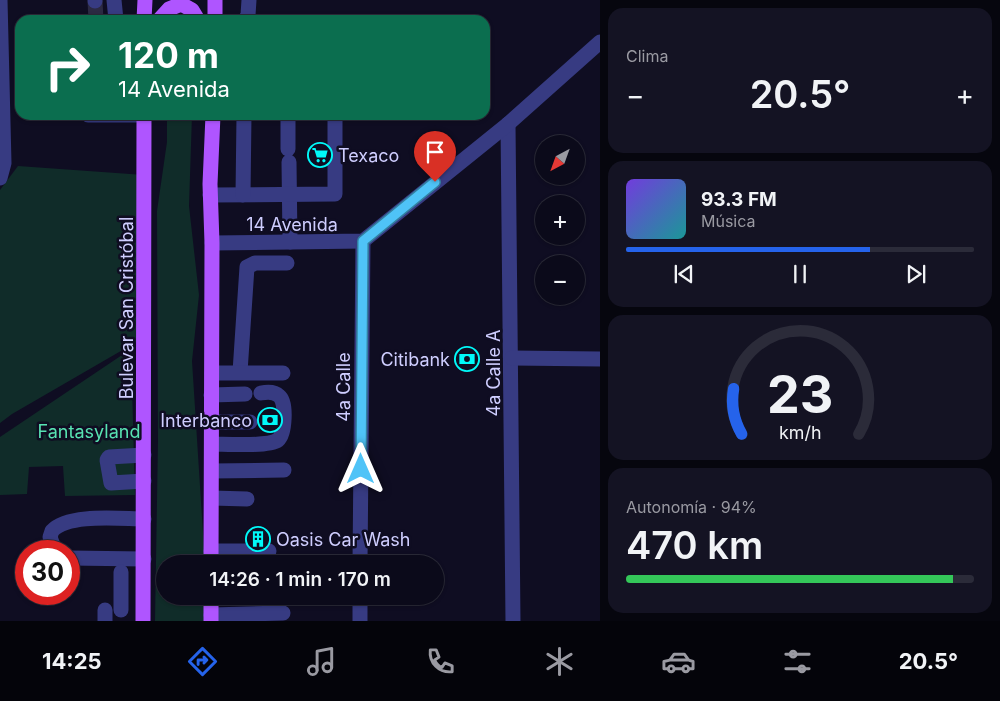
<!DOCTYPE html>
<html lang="es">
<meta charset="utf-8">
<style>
:root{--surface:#0b0a1a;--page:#141323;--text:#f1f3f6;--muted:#9a9aa2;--line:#2b2b39;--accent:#2563eb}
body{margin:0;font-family:Inter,sans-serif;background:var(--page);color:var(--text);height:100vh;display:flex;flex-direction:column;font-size:19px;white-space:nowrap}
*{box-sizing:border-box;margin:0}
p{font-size:16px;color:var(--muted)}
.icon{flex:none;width:28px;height:28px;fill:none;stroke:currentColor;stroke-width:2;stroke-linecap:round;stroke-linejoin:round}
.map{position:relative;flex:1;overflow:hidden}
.drawer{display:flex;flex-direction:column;gap:8px;padding:8px;background:#06060e;width:400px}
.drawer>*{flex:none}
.top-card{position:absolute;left:15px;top:15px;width:475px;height:105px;border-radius:15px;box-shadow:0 1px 4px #0004,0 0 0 1px var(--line);background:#0b6e4f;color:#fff;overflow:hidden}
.needle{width:32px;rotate:221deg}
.tools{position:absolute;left:535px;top:135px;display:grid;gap:10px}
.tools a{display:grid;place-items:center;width:50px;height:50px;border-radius:50%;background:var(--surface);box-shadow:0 1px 4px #0004,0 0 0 1px var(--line);font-size:25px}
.speed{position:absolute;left:15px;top:540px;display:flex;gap:10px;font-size:25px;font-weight:700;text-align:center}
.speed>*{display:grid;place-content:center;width:65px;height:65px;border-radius:50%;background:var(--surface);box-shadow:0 1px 4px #0004,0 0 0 1px var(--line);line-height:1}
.speed .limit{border:8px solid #d22;background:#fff;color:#111}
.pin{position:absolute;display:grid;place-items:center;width:42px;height:42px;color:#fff;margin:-51px -21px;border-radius:50% 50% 50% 0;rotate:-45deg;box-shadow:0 0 5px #0007}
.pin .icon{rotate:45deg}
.me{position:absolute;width:55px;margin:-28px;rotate:0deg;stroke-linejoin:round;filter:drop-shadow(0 0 4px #0008)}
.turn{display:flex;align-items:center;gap:18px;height:105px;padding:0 20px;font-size:22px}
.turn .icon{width:65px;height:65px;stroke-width:2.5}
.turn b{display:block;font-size:35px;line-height:42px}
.big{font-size:38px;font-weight:600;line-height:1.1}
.drawer .tile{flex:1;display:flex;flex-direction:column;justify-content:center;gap:8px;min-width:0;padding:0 18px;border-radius:15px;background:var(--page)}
.drawer .dial{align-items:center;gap:0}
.dial svg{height:130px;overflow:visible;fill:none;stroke:var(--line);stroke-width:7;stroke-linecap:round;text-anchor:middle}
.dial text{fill:var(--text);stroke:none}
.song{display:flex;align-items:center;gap:15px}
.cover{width:60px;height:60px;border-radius:8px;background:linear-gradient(135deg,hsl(260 70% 55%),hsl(180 70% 35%))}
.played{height:5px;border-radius:2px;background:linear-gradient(90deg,var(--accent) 70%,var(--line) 70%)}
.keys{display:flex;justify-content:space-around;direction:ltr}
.heat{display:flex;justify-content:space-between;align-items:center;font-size:28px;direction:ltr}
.charge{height:8px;border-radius:4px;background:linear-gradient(90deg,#34c759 94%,var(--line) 0)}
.trip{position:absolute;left:156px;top:555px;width:288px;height:50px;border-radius:25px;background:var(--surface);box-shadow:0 1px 4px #0004,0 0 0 1px var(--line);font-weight:600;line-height:50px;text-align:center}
.tab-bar{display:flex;height:80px;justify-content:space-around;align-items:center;background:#04040a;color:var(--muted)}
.tab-bar .icon{width:35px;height:35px}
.tab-bar .active{color:var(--accent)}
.tab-bar b{font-size:22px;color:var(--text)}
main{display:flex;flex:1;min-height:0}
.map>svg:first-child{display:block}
</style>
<main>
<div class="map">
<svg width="600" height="621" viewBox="0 0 600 621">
<rect width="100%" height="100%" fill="#0f0d22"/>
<g fill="#102c29">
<polygon points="167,115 192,115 189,206 199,295 192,361 205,564 165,564 165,596 207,596 208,621 155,621 158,441 157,211 167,142"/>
<polygon points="18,166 144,175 145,337 12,414 0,423 0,190"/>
<polygon points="131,349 135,495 65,496 63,466 29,467 27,494 0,495 0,437"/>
</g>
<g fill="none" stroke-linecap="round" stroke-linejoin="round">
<polyline stroke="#2c2a43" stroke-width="15" stroke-dasharray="15 8" stroke-linecap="butt" points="95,1 96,20"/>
<g stroke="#373b82" stroke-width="15">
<polyline points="0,0 4,163 0,178"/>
<polyline points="114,0 116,20"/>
<polyline points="95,1 95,0"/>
<polyline points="245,20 248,15 249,0"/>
<polyline points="88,115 144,115"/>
<polyline points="288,115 288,149"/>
<polyline points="508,124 513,621"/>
<polyline points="289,162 290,242"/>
<polyline points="210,195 335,194 335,115"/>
<polyline points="243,195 244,115"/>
<polyline points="212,243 363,241 508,124 600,42"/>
<polyline points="512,358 600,359"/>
<polyline points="240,372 247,267 255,263 287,263"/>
<polyline points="212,373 283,373"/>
<polyline points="211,395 245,394"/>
<polyline points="211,422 250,422"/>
<path d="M212,444c13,0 56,3 66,-4 7,-6 9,-38 1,-44 -5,-5 -13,-4 -18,-3"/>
<polyline points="212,471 284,470"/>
<polyline points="144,481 111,483 107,460 109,457 144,455"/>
<polyline points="212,498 247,499"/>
<path d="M55,551l-5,-14 2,-6c16,-18 69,-12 92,-12"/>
<polyline points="211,551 269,551"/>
<polyline points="69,558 144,559"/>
<polyline points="360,564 363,241"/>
<polyline points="121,610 121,572"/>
<polyline points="211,615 283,613"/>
<polyline points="105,621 105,610"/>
<polyline points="360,621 360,596"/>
</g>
<g stroke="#af55ff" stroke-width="15">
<polyline points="215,0 215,20"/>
<polyline points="144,20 145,0"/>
<polyline points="159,20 169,9 181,4 192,10 198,20"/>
<polyline points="211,564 212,243 210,184 213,115"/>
<polyline points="143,621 144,115"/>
<polyline points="211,621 211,596"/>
</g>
</g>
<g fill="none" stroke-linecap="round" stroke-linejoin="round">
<defs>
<polyline id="route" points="361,469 363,241 435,182"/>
</defs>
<use href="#route" stroke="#337fa1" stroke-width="12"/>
<use href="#route" stroke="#4fc3f7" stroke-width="9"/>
</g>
<defs>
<symbol id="supermarket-ring" viewBox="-11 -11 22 22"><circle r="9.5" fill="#0f0d22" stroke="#00f9f9" stroke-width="1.5"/><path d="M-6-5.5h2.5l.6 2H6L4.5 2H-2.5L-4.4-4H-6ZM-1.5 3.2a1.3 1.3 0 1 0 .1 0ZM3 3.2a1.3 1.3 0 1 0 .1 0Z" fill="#00f9f9"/></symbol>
<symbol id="bank-ring" viewBox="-11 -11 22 22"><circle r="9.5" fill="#0f0d22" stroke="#00f9f9" stroke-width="1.5"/><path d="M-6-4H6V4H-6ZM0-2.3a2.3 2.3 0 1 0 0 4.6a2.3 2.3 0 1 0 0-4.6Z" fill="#00f9f9"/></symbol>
<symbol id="building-ring" viewBox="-11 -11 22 22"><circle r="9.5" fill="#0f0d22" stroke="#00f9f9" stroke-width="1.5"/><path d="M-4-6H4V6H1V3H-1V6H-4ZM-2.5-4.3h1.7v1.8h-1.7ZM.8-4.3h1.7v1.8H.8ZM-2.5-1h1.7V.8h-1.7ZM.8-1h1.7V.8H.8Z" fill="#00f9f9"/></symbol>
</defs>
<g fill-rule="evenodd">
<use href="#supermarket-ring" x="306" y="141" width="28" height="28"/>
<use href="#bank-ring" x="453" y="345" width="28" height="28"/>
<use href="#bank-ring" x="256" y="406" width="28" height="28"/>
<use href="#building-ring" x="244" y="525" width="28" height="28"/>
</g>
<g text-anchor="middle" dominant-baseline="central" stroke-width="5" stroke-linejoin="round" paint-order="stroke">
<g font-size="18" fill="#cfceff" stroke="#0f0d22" text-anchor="start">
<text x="338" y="155">Texaco</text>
<text x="450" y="359" text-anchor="end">Citibank</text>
<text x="252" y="420" text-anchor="end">Interbanco</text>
<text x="276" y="539">Oasis Car Wash</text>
</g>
<g font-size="18" fill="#cfceff" stroke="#0f0d22">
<text x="292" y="224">14 Avenida</text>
<text transform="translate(126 308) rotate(-90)">Bulevar San Cristóbal</text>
<text transform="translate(493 373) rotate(-90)">4a Calle A</text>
<text transform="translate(343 387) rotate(-90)">4a Calle</text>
</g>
<g font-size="18" fill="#58e2b2" stroke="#0f0d22">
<text x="89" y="431">Fantasyland</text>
</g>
</g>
</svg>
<div class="tools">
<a><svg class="needle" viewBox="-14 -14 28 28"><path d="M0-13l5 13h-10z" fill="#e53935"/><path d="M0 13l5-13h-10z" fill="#9a9aa2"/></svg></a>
<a>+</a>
<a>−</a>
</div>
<div class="speed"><div class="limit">30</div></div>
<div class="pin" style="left:435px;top:182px;background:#d93025"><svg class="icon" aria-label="arrive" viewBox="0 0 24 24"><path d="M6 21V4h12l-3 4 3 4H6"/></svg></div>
<svg class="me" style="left:361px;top:469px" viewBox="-20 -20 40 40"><path d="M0-17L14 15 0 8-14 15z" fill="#4fc3f7" stroke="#fff" stroke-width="4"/></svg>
<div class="trip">14:26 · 1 min · 170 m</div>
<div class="top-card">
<div class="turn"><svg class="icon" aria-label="right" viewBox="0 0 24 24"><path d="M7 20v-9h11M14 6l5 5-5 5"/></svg><div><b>120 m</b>14 Avenida</div></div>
</div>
</div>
<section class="drawer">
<div class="tile"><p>Clima</p>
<div class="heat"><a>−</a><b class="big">20.5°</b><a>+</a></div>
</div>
<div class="tile">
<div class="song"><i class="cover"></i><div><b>93.3 FM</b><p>Música</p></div></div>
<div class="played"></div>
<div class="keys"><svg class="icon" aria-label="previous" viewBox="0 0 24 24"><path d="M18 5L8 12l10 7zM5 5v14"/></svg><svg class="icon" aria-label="pause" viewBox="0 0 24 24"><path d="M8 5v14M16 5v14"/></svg><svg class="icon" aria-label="next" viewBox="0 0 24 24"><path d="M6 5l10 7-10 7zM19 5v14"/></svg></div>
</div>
<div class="tile dial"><svg viewBox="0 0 100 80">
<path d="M14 69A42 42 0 1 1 86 69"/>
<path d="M14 69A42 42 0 0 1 9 41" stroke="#2563eb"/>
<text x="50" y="56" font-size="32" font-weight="700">23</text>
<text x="50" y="72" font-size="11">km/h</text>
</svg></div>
<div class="tile"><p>Autonomía · 94%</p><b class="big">470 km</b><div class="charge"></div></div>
</section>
</main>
<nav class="tab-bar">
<b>14:25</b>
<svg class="icon active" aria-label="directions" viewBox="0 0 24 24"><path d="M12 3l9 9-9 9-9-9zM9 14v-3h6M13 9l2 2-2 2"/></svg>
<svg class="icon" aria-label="music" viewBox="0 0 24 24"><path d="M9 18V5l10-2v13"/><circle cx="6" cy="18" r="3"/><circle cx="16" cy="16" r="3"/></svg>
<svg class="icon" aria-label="phone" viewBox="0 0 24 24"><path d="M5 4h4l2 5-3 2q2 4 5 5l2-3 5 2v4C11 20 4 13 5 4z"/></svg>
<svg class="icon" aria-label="climate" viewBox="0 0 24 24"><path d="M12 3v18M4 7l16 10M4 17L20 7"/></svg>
<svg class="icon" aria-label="car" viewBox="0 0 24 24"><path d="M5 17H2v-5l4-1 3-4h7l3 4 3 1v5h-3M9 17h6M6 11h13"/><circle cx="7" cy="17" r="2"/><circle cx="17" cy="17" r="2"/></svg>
<svg class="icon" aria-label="filters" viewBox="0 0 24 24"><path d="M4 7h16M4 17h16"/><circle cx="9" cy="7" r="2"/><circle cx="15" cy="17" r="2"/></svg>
<b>20.5°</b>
</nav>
